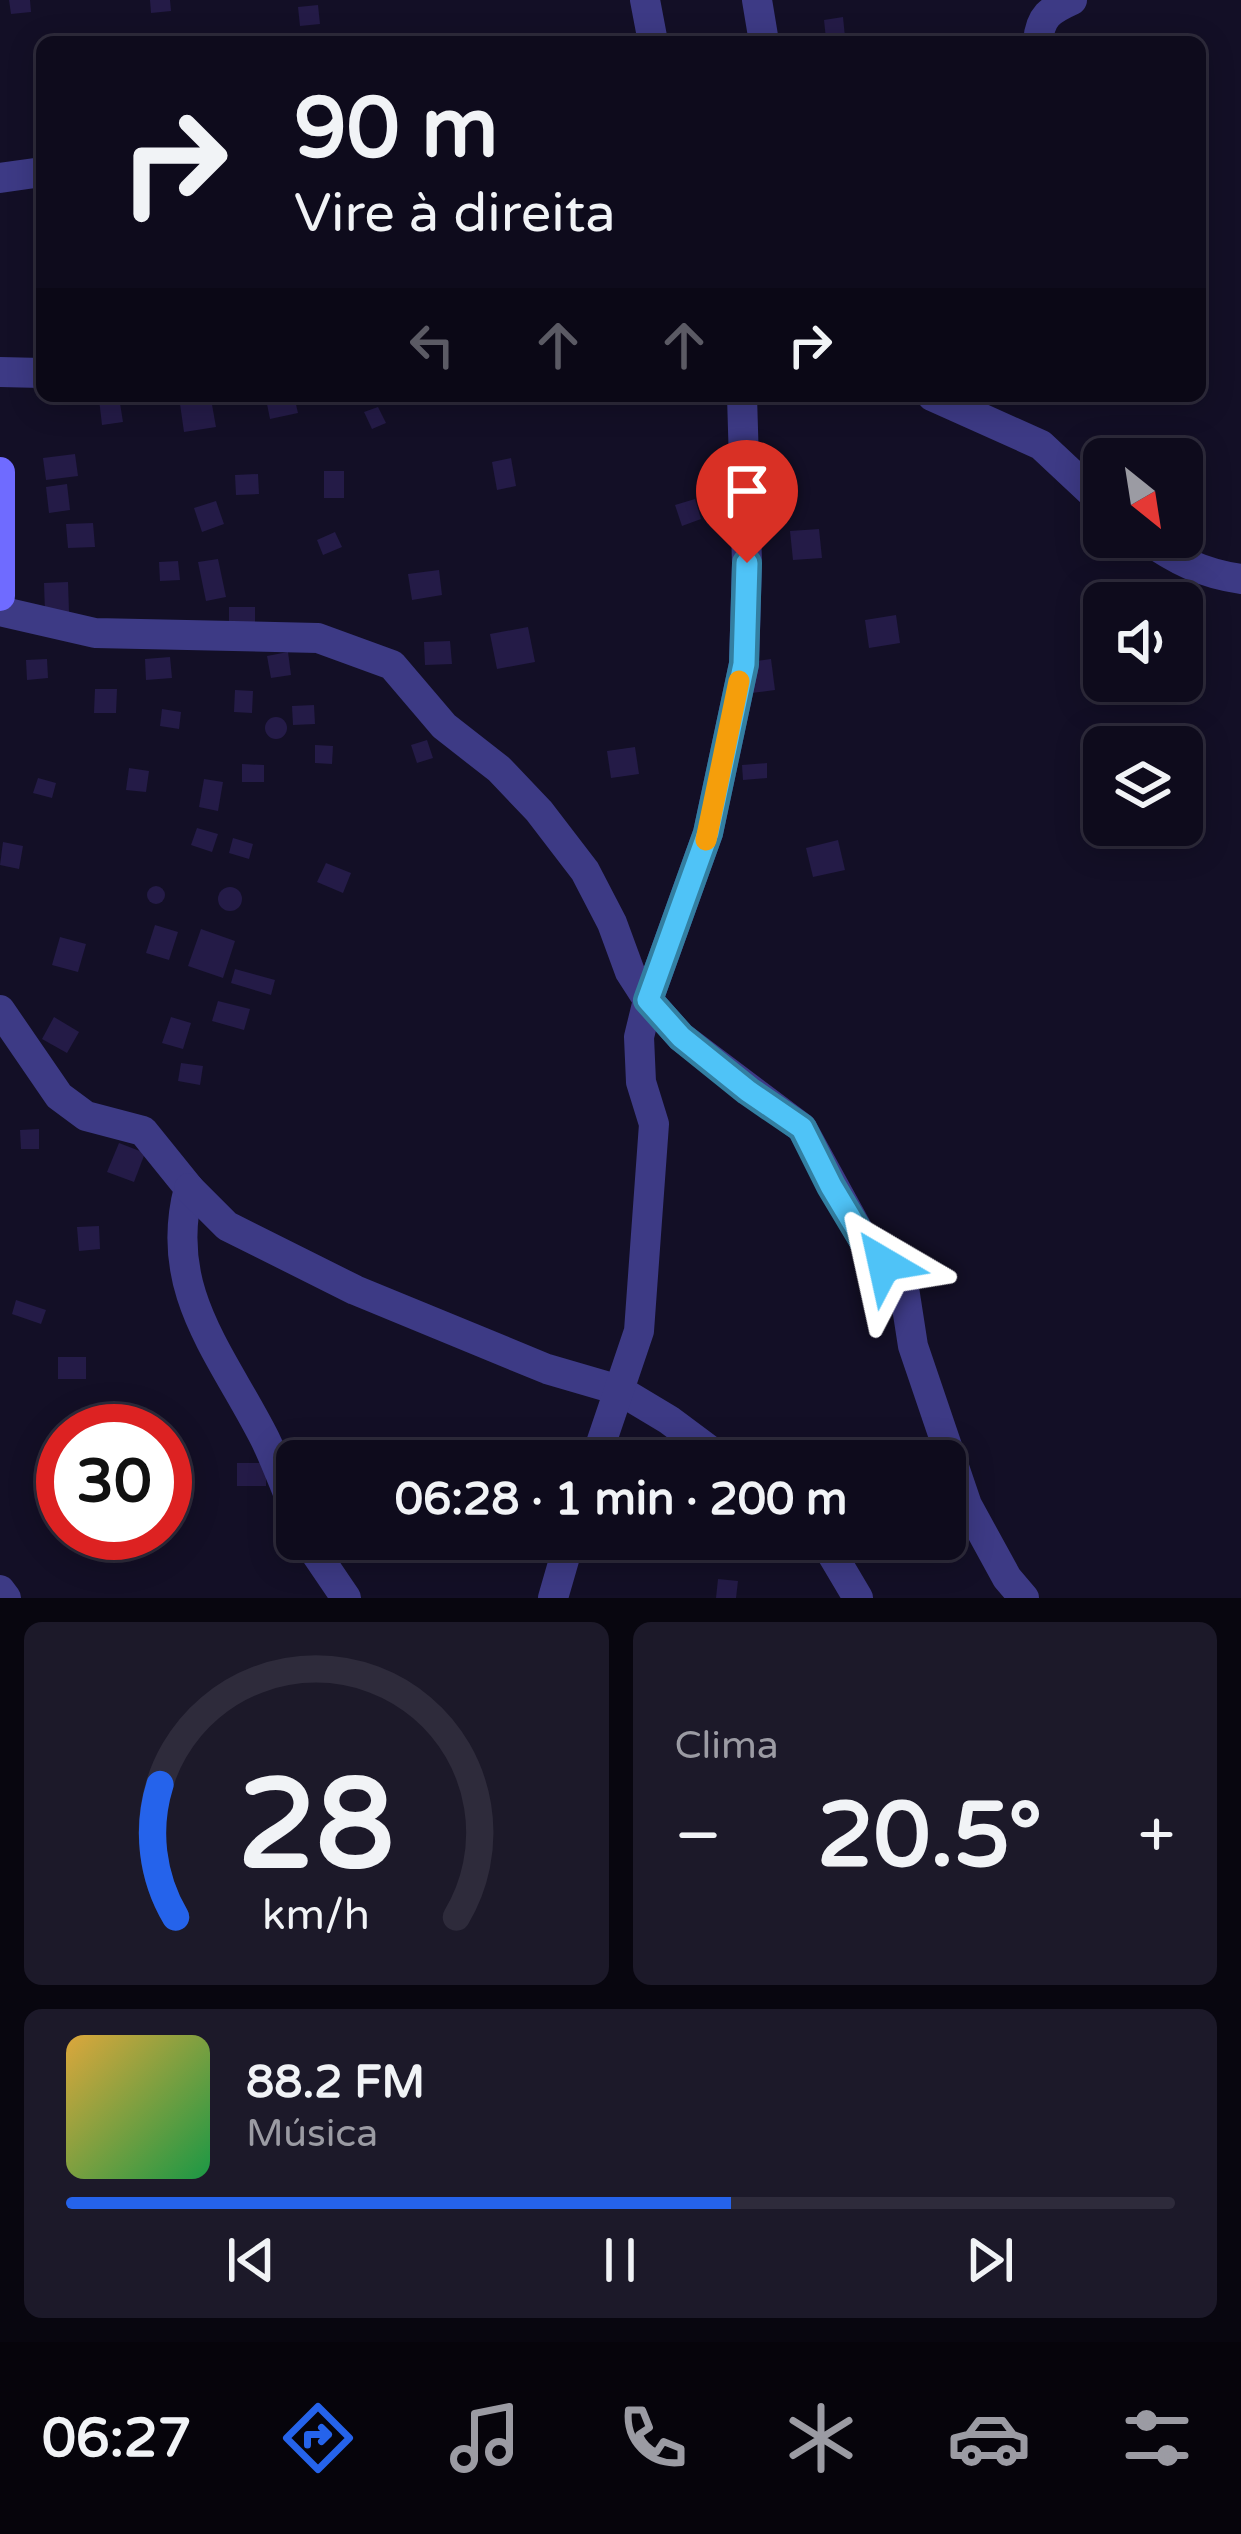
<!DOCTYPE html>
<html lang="pt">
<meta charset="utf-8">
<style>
:root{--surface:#0e0b1c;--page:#1c1929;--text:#f1f3f6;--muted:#9b9ba3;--line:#2e2b3b;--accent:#2563eb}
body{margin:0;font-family:"Varela Round",sans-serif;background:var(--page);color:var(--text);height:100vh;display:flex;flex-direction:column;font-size:45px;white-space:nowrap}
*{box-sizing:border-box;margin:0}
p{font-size:39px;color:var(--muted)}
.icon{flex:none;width:66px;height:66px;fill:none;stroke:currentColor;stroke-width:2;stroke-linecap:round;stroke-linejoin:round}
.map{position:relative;height:1598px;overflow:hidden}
.panel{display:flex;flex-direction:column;gap:24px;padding:24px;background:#08060f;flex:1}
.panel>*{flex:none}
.guide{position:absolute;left:36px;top:36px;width:1170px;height:366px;border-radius:18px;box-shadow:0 6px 30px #0003,0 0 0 3px var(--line);background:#0e0b1c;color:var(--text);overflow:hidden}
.needle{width:78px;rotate:150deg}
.controls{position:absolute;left:1083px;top:438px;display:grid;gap:24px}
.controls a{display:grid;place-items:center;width:120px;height:120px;border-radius:18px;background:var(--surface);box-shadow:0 6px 30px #0003,0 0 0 3px var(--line);font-size:60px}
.speed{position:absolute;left:36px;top:1404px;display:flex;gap:24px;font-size:60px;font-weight:700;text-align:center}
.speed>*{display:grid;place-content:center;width:156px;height:156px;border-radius:50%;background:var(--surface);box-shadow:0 6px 30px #0003,0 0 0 3px var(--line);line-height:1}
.speed .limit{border:18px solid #d22;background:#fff;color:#111}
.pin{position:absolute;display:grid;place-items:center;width:102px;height:102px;color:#fff;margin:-123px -51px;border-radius:50% 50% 50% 0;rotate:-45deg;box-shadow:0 0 12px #0007}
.pin .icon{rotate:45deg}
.me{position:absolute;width:132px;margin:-66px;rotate:324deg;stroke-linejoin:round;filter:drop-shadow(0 0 9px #0008)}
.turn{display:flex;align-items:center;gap:42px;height:252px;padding:0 60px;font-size:54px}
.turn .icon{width:156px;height:156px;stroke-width:2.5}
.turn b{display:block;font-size:84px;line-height:102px}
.lanes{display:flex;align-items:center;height:114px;padding:0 60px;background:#0003;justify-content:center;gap:60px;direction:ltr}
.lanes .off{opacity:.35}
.big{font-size:90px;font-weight:700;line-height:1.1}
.panel .tile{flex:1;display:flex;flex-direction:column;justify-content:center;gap:18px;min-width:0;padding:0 42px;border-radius:18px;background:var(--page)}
.panel .dial{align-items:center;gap:0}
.dial svg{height:312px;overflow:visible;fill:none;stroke:var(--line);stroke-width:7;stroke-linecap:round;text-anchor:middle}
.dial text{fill:var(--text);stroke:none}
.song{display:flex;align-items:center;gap:36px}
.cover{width:144px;height:144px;border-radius:18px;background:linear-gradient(135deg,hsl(40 70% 55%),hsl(140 70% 35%))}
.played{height:12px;border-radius:6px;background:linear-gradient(90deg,var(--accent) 60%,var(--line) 60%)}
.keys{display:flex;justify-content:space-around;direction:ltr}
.heat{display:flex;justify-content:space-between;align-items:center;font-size:66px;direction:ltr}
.panel .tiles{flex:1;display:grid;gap:24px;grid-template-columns:1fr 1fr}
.tile:last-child{grid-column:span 2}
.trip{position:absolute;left:276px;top:1440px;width:690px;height:120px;border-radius:18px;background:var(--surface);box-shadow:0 6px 30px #0003,0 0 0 3px var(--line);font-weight:700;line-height:120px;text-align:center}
.menu{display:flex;height:192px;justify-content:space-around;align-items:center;background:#06040b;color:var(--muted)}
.menu .icon{width:84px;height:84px}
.menu .on{color:var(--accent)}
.menu b{font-size:54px;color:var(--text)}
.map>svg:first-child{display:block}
</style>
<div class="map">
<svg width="1241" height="1598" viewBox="0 0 1241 1598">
<rect width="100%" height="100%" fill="#130f26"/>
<g fill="#241b47">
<polygon points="9,0 30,0 31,12 11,14"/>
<polygon points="150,0 170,0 171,11 151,13"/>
<polygon points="318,5 320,24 300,26 298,7"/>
<polygon points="843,17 845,37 826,39 824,20"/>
<polygon points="278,396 294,396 298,413 270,419 266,399"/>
<polygon points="119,397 123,422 102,425 99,399"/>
<polygon points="211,399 216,427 184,432 180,404"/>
<polygon points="378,407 386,423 372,429 364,412"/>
<polygon points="75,454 78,476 46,480 43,458"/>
<polygon points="511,458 516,486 497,490 492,462"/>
<rect x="324" y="471" width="20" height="27"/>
<polygon points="258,474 259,494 236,495 235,475"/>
<polygon points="67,484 70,510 49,513 46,487"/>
<polygon points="695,499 701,519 682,526 675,505"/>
<polygon points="216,501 224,524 202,532 194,508"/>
<polygon points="93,523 95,547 68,548 66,524"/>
<polygon points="819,529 822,558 793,560 790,531"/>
<polygon points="335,532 342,547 323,555 317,540"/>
<polygon points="218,559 226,597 206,601 198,562"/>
<polygon points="178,561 180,580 160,581 159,562"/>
<polygon points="439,570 442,595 412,600 408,574"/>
<polygon points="68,582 69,612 45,613 44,583"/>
<rect x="229" y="607" width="26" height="15"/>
<polygon points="896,615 900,643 869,648 865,620"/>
<polygon points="528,627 535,662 497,669 490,634"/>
<polygon points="450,641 452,664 425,665 424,642"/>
<polygon points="288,652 291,675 271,678 267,656"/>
<polygon points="170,657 172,678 146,680 145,659"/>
<polygon points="47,659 48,678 27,680 26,660"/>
<polygon points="771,659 775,690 751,693 748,662"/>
<polygon points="95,689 117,689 116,713 94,713"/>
<polygon points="235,690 253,691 252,713 234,712"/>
<polygon points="314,705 315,724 293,725 292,706"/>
<polygon points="162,709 181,712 179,729 160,726"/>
<circle cx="276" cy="728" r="11"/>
<polygon points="427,740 433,758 417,763 411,745"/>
<polygon points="315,745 333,746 332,764 315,763"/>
<polygon points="635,747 639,774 611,778 607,751"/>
<polygon points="767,763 767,778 743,780 742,765"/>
<polygon points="242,764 264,765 264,782 242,782"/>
<polygon points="129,768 149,771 146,792 126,790"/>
<polygon points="38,778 56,783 52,798 33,793"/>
<polygon points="204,779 223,782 218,811 199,807"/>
<polygon points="197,828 218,834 212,852 191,845"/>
<polygon points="233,838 253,844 249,859 229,853"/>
<polygon points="838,840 845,870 813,877 806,848"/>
<polygon points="3,842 23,846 19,869 0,865"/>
<polygon points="326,863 351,873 343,893 317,882"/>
<circle cx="156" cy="895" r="9"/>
<circle cx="230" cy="899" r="12"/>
<polygon points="155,925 178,932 169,960 146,953"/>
<polygon points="201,929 235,941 223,978 188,966"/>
<polygon points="60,937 86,944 78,972 52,965"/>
<polygon points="235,969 275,980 271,995 231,983"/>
<polygon points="218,1001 250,1009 244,1030 212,1021"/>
<polygon points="54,1017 79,1032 67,1053 42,1039"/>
<polygon points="171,1017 191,1023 183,1049 162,1043"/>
<polygon points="181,1063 203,1066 200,1085 178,1081"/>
<polygon points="39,1129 39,1149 21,1149 20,1130"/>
<polygon points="119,1143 145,1153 134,1182 107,1172"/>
<polygon points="99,1226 100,1249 79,1251 77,1227"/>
<polygon points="16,1300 46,1310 41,1324 12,1314"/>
<rect x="58" y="1357" width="28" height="22"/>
<rect x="237" y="1463" width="29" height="23"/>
<polygon points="718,1579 738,1581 736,1598 716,1598"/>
</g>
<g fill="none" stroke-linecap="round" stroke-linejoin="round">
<g stroke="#3d3a85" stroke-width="30">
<polyline points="645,0 653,42"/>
<polyline points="757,0 764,42"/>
<path d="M1038,42c2,-26 12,-32 34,-42"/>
<polyline points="0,178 42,172"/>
<polyline points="0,372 42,373"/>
<polyline points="932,396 1041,445 1104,504"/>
<path d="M1143,537c33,23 58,36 98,42"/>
<polyline points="0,611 95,633 318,638 392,665 444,726 499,769 539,811 585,871 612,923 630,972 648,1000 681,1037 802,1128 864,1241 904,1288 913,1346 967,1505 1007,1578 1024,1598"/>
<path d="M0,1010l59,86 27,20 57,15 46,57c-27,102 33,166 76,251 12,25 22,52 32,77"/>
<polyline points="189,1188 227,1226 355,1290 547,1369 619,1390 669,1420 724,1461"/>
<polyline points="595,1461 639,1331 654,1124 641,1082 639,1037 648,1000 708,833 744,664 747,563 742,396"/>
<polyline points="306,1539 346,1598"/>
<polyline points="817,1539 829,1549 858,1598"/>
<polyline points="0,1590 6,1598"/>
<polyline points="553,1598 570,1539"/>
</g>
<polyline stroke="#6f6bff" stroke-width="30" points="0,472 0,596"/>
</g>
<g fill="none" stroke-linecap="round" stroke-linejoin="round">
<defs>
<polyline id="route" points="747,563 744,664 708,833 648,1000 681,1037 748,1091 802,1128 831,1186 864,1241 884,1264"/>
</defs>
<use href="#route" stroke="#337fa1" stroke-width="30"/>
<use href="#route" stroke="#4fc3f7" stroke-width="21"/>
<polyline stroke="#f59e0b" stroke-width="21" points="706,840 739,681"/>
</g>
</svg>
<div class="controls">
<a><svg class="needle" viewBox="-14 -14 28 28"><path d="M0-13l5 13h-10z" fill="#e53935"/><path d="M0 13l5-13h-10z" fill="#9b9ba3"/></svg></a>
<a><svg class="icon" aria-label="sound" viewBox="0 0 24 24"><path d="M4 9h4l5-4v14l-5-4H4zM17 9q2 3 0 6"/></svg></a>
<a><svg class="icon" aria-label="layers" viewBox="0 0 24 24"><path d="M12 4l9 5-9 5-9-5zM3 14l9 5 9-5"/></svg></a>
</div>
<div class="speed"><div class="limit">30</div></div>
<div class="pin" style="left:747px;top:563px;background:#d93025"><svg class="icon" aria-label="arrive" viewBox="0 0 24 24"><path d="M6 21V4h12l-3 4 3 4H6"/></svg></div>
<svg class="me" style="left:884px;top:1264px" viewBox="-20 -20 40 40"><path d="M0-17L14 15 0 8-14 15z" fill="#4fc3f7" stroke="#fff" stroke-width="4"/></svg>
<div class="trip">06:28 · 1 min · 200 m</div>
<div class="guide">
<div class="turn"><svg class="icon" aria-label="right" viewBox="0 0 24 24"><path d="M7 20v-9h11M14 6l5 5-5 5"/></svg><div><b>90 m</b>Vire à direita</div></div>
<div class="lanes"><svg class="icon off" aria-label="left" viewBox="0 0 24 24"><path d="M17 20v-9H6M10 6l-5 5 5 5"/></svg><svg class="icon off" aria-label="ahead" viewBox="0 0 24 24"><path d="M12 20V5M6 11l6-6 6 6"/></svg><svg class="icon off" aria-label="ahead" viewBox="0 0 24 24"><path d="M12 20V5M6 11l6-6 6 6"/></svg><svg class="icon" aria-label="right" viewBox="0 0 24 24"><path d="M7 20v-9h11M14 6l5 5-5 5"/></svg></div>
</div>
</div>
<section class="panel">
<div class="tiles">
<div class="tile dial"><svg viewBox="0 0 100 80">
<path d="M14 69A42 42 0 1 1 86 69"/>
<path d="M14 69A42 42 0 0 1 10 35" stroke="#2563eb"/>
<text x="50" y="56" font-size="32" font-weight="700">28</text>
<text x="50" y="72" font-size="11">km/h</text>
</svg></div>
<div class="tile"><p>Clima</p>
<div class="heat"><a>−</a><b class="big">20.5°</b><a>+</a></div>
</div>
<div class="tile">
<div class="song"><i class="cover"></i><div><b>88.2 FM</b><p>Música</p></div></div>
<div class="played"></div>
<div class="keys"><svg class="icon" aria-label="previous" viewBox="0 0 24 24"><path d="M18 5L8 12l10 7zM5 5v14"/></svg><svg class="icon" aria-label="pause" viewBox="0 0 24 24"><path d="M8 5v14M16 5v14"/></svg><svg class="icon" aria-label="next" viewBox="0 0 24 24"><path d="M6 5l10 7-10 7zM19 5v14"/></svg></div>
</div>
</div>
</section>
<nav class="menu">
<b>06:27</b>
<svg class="icon on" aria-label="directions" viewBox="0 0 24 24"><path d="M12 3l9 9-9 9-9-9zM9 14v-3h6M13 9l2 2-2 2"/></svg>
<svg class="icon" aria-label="music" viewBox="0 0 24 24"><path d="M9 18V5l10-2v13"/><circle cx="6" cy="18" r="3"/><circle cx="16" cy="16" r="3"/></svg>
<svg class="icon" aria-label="phone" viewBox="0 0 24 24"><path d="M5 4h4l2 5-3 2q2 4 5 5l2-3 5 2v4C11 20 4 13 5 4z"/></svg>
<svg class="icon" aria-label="climate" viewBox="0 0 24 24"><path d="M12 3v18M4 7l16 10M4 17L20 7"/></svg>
<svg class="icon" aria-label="car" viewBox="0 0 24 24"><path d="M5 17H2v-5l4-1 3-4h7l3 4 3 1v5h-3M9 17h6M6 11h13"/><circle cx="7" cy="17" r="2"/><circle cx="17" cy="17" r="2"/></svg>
<svg class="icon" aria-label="filters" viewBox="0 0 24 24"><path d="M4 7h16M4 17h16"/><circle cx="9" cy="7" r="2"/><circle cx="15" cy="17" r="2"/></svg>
</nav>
